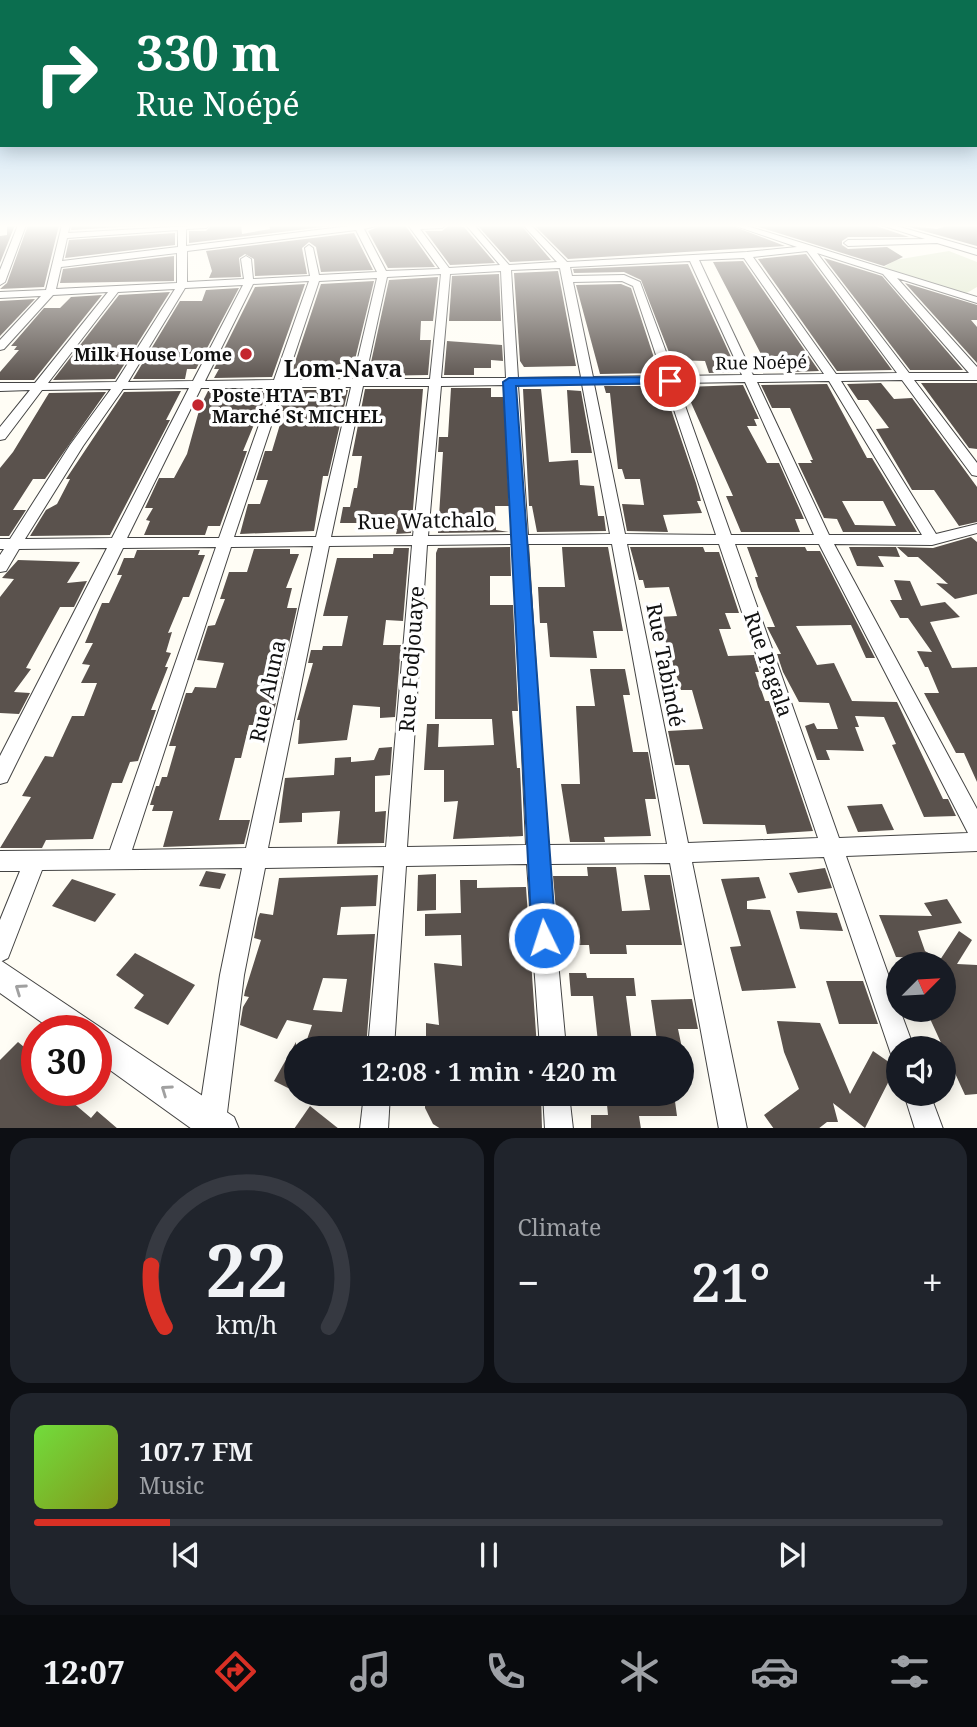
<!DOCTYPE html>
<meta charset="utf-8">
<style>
:root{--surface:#171b24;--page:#20242c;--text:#f1f3f6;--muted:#9ea1a6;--line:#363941;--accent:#d93025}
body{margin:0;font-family:"Noto Serif",serif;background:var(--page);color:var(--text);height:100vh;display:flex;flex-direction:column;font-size:26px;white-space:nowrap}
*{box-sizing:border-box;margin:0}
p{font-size:23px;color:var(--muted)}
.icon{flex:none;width:38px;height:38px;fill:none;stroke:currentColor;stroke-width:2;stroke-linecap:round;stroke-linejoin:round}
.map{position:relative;height:1128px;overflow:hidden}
.side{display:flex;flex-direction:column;gap:10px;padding:10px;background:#0d0f14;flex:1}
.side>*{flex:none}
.hud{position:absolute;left:0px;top:0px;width:978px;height:147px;box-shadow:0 4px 18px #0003;background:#0b6e4f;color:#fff;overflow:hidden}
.needle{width:46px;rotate:66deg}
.buttons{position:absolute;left:886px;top:952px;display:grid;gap:14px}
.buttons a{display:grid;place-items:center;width:70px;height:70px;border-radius:50%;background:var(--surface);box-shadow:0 4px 18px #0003;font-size:35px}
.speed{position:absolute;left:21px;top:1015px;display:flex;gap:14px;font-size:35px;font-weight:700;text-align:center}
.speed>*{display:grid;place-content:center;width:91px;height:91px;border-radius:50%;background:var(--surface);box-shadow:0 4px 18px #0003;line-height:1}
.speed .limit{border:10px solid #d22;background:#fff;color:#111}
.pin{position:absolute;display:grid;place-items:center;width:60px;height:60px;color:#fff;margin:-30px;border:4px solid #fff;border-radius:50%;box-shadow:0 2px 7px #0007}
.me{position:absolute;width:77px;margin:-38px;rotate:356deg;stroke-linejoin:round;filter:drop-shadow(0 0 5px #0008)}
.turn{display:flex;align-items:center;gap:24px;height:147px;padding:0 21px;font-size:32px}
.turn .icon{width:91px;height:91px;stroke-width:2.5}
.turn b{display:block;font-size:49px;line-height:60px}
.big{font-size:52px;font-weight:600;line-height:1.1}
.side .widget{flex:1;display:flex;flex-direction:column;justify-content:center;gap:10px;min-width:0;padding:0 24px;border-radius:21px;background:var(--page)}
.side .dial{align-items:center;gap:0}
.dial svg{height:182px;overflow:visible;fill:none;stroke:var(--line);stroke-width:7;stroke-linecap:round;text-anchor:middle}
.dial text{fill:var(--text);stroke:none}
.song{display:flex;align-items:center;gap:21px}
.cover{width:84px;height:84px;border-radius:10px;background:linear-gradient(135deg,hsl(100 70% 55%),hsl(70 70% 35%))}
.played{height:7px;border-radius:4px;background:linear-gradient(90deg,var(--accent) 15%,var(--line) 15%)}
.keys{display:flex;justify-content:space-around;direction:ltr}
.heat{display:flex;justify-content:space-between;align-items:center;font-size:38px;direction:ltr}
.side .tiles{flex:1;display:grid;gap:10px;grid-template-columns:1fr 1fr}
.widget:last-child{grid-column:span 2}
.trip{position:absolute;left:284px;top:1036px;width:410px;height:70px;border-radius:35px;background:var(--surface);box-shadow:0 4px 18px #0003;font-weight:600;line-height:70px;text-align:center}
.dock{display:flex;height:112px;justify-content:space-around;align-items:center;background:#090b0e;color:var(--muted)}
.dock .icon{width:49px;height:49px}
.dock .active{color:var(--accent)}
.dock b{font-size:32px;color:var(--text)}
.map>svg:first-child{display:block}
</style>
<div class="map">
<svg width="977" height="1129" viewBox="0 0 977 1129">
<rect width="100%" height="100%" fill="#fffdf5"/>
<polygon fill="#d9e3c4" points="949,251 977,262 977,287 965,294 883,268 895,260"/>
<g fill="#5a524d" fill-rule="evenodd">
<polygon points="7,225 15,225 0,263 0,236 7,235"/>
<polygon points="28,225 59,225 44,287 0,289 7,283"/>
<polygon points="72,225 139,225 139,226 71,230"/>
<polygon points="212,225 241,225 242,234 270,229 269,225 340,225 189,243 189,231 206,231"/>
<polygon points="383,225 405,225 435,267 388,268 368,231"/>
<polygon points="497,225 521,225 551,260 510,262 478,226"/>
<polygon points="534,225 730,225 785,246 568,259"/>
<polygon points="752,225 873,225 909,237 848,237 842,241 842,245 848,249 887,247 903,257 884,266"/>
<polygon points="902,225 937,229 950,225 977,225 977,246"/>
<polygon points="448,226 464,227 495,263 450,265 425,231 442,231"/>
<polygon points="175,233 175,245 65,258 69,240"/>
<polygon points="354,233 373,270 321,272 316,247 309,242 302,248 307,274 255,276 254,259 245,254 239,258 241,277 209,278 212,271 206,251"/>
<polygon points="806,254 892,370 837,371 758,259"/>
<polygon points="174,256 174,281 60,283 63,269"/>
<polygon points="824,258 882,276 963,370 910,370"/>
<polygon points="743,261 819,371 792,372 781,356 762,356 713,262"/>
<polygon points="688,264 738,372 709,373 705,361 672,360 641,280 624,272 574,273 573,269"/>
<polygon points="558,271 576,366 524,367 520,361 514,273"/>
<polygon points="499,274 501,321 449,321 452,276"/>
<polygon points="438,277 433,321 421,321 420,340 431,340 428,375 368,376 389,280"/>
<polygon points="374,281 351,376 341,377 345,363 315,369 313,377 290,377 321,284"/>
<polygon points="905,283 977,305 977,320 971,320 977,327 977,363"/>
<polygon points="305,284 272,377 214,378 219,369 214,369 255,287"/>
<polygon points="621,284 631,288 659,373 600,374 576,285"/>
<polygon points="239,288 196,369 187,369 185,379 133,379 180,301 202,301 206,290"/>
<polygon points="170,292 115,379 53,380 119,295"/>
<polygon points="102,295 34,380 0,380 0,372 19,350 14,350 17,346 11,346 44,308 60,308 71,297"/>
<polygon points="35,299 0,336 0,301"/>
<polygon points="447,341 502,345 503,361 491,360 491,368 474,368 474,375 444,375"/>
<polygon points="881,383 894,399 912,398 977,487 977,522 959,526 934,490 912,490 876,429 889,428 868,400 858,400 847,384"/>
<polygon points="921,383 977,383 977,449 969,448"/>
<path d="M827,384l40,74h5l45,74h-74l-6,-13 -13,-1 -26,-55h14l-2,-3h3l-23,-52h-18l-11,-23zM842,501h41l13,25 -41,-1z"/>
<polygon points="743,385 759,419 754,419 757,426 747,426 767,463 779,463 804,519 795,519 800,532 741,532 726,496 733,496 684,387"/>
<polygon points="604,386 663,386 696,483 701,501 697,501 702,513 663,515 668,532 627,531 622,504 644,505 640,479 625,479 622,469 618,469 610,393 606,393"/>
<polygon points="451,388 491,388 491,397 504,397 509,506 495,506 496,530 509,532 438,533 443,452 438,452 439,437 448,437"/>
<polygon points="365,389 423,389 411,533 396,534 397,530 380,530 381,528 358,528 359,523 340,523 343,507 350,507 354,488 357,488 362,456 352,456"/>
<polygon points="523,389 541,389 549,462 578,460 580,485 594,486 598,516 604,516 606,531 537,532 532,506 529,506"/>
<polygon points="286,390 348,390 328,476 323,476 314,531 240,534 248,504 260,504 268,480 256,480 265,451 272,451 284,411 279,411"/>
<polygon points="567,390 581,391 592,453 571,453"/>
<polygon points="181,391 166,420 170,420 110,535 30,536 46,510 57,504 70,479 66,479 124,392"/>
<polygon points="208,391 268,391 243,451 247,451 220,526 208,526 205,535 144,535 150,521 146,520 153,508 145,508 159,478 174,478 187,454 200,407"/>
<polygon points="106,392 45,479 33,479 13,510 26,510 9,536 0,536 0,468 13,452 49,393"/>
<polygon points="971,537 977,542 977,594 955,599 936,583 948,584 918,557 908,557 897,547 933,548"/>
<polygon points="510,547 511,576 490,576 490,605 513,605 518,711 512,711 517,768 520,768 523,836 453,839 458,801 444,802 444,770 424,770 427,724 439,724 438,747 494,745 492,719 435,719 436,553 438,548"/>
<polygon points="562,547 608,547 623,631 593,631 597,658 550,657 547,623 540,623 538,587 565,587"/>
<polygon points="630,547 703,547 705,552 719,552 739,613 725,613 731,629 719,629 728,656 754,655 759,672 755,672 765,701 769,701 813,831 767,834 765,825 703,824 689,765 675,765 668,731 703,729 692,690 681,690 658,617 677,616 669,587 645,588 643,580 639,580"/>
<polygon points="747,547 805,547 807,551 820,551 875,658 866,658 851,625 796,626 817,665 834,663 852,701 897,702 943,799 948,799 956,816 924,817 892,745 896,744 884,717 855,716 859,727 855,727 864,751 826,750 830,760 817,760 805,726 814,723 817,729 838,729 829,703 799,702 783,672 777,654 781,654 767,627 775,627 758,587 755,577 758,577"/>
<polygon points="849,547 896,547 900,557 878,556 884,567 857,566"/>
<polygon points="394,548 409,548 403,621 386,620 383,645 401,645 395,717 380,718 380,707 353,705 347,740 298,744 300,720 297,720 313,663 308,663 311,650 322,650 323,646 342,646 348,616 323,616 337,558 373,558 373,554 393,554"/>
<polygon points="254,549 290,549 290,554 299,554 286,588 292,588 287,608 297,608 271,725 249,725 241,758 235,758 219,820 250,820 244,844 163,847 173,811 152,811 154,805 150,805 156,786 159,786 162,777 167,777 176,746 169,746 186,693 192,693 195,687 216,688 224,663 197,660 208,626 215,625 225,599 220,599 229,572 247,572"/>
<polygon points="137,550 200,550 198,555 205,555 189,597 183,597 168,633 172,632 166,652 171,653 165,667 168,667 151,710 156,710 138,761 130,762 122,783 112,783 93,839 46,840 42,848 0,848 31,797 22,796 45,756 53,757 72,716 84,716 97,683 81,683 90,665 82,664 93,643 85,643 102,603 109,603 122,575 117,575 124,558 134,558"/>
<polygon points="18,560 80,562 67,583 87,581 74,607 60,607 26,668 31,669 14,692 30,693 19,714 0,713 0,597 14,579 2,578"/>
<polygon points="894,580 910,581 921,606 945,602 960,617 930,622 952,668 977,667 977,782 964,753 956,753 924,693 939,693 928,667 925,667 917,651 932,652 908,618 900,618 890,600 902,600"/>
<polygon points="590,669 625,669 630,695 623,695 633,752 648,752 656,799 645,799 651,836 604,837 605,842 570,842 561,784 580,784 576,706 595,706"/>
<polygon points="392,747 390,775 375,776 375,812 386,811 384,843 337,844 340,811 302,813 302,822 279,823 285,778 334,775 335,758 351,757 351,762 374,760 379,748"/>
<polygon points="882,804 894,830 858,832 847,806"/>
<polygon points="587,867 616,867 622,911 650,910 644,875 670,875 682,945 626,945 627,954 590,954 589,945 559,945 553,876 588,876"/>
<polygon points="825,868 832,888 798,893 789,873"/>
<polygon points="206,871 226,874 220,889 199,886"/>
<polygon points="436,874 436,910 417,911 418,875"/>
<path d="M378,875l-2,31 -35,1 -4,28 38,-1 -9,114h-62l8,-23 -25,-5 -10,19 -37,-14 3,-18 6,-10 -5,-1 1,-5 16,-51 -7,-2 4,-20 2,-5 13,2 6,-37zM323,978l24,1 -5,33 -29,-2z"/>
<polygon points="759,877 766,898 747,901 747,909 770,910 796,988 742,991 730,947 741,946 721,879"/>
<polygon points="72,879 116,894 95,922 52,906"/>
<polygon points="460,880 477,880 477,888 526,887 537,1048 426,1048 426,1023 439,1025 434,963 462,966 461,935 425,936 425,914 461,913"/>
<polygon points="947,899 962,923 918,931 925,951 940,960 959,931 972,940 957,964 977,965 977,1094 965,1095 926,1010 943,1010 943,964 916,964 921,958 896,957 879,915 932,916 924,903"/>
<polygon points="796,911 837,913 843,931 800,929"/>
<polygon points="135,953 195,985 168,1025 134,1008 144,995 116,975"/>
<polygon points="569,973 586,973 587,978 634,978 636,996 626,996 632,1042 598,1042 593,996 571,996"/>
<polygon points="826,981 863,981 878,1024 839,1024"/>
<polygon points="692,999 698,1029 678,1029 682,1048 658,1048 651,1000"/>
<polygon points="777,1021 820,1023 850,1094 873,1051 896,1067 865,1128 833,1103 838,1122 827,1122 818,1129 774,1129 764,1115 799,1089 784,1052"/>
<polygon points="18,1042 36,1057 31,1063 37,1068 37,1090 58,1090 91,1118 97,1111 118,1129 0,1129 0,1060"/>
<polygon points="296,1042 296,1092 274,1081"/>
<polygon points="425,1094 541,1094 542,1129 441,1129 433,1124 425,1108"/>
<polygon points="606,1094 674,1094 677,1116 639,1116 641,1129 591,1129 591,1115 608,1115"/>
<polygon points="310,1106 339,1129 294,1129"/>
</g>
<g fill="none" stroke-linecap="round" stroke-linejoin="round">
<defs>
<g id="minor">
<polygon points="18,225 26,225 5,282 0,285 0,270"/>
<path d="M62,225h8l-2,8 142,-8 -4,3 -20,1v17l172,-21h22l-16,4 22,42 54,-2 -32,-44h38l-4,3 -22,1 29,39 51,-3 -34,-40h8l35,40 48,-3 -34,-37h8l36,37 180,-10 50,-5 -64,-22h11l233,72v6l-80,-25 80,89v13h-63l63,83v13l-5,-1 -70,-95 -61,1 95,153 41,-10v9l-45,12 -98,-1 143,265v42l-131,5 52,146v8h2l14,38h-16v12l-6,-3 -68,-200 -132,5 55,267h-28l-49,-266 -121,1 17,184h-26l-13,-184 -121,2 -12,182h-26l16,-182 -119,2 -21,107 -18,146 -3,8h-22l-3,-8 22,-146 22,-107 -200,2 -34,88 -8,4v-42l20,-49h-20v-20l110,-1 106,-303 -93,1 -116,234 -7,2v-28l107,-208 -88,1 -13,22 -6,1v-17l4,-6h-4v-10h10l60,-94 41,-56 -69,1 -37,49 -5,1v-13l30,-37 -30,1v-8h35l73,-91 -55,3 -49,54 -4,1v-10l41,-44 -41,2v-6l46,-2zM178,230v17l-116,14 5,-23zM356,230l21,42 -58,3 -6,-27 -4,-3 -4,3 5,28 -57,3 -2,-20 -5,-3 -5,3 3,20 -57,3v-31zM807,251l90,122 -61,1 -83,-117zM177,253v30l-121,6 5,-22zM817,253l66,21 86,99h-60zM744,258l80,116 -71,1 -54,-115zM690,261l52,114 -67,1 -35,-94 -16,-7 -52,1 -2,-9zM560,268l21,109 -63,1 -7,-108zM501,271l5,107h-65l9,-104zM441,274l-11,105h-65l22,-102zM377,278l-24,101 -67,1 33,-99zM309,281l-35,99 -69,1 48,-97zM622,281l11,5 30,90 -70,1 -20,-95zM243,285l-50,96 -65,1 57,-94zM175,289l-59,93 -68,1 70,-91zM829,381l93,154h-93l-72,-153zM745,382l69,153h-83l-54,-152zM665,383l51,152 -91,-1 -31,-150zM582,384l28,150 -82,1 -10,-150zM506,385l7,150 -85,1 13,-150zM363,386h66l-16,150 -82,1zM284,387h67l-35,150h-82zM189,388l-77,150 -87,1 58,-93 40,-57zM201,388h71l-53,150h-92zM513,544l13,301 -119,2 20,-302zM528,544h84l55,300 -120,1zM627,544h92l99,294 -130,5zM735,544h84l149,289 -129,5zM412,545l-26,302 -118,1 61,-302zM313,546l-67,302 -114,2 99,-303z"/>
<polygon points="881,225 893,225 977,249 977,255 937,243 848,246 844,243 848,240 925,239"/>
<polygon points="364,1094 390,1094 388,1129 360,1129"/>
<polygon points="543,1094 569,1094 573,1129 545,1129"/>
<polygon points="904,1094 930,1094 943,1129 915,1129"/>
</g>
<polygon id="tertiary" points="0,960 234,1117 239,1129 192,1129 96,1060 96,1031 54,1031 0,993"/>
</defs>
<use href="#minor" stroke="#444" stroke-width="2"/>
<use href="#tertiary" stroke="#444" stroke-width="2"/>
<use href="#minor" fill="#fff" fill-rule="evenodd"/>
<use href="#tertiary" fill="#fff" fill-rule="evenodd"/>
</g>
<defs><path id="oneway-chevron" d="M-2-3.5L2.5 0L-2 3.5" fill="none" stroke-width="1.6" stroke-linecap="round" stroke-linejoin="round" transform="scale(1.75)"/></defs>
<g stroke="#a0a0a0">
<use href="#oneway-chevron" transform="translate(20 989) rotate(-145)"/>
<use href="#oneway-chevron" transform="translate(166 1090) rotate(-145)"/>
</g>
<linearGradient id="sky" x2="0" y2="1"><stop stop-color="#95c6ee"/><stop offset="0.59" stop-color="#fffefa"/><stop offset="1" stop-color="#fffefa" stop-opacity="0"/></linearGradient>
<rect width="977" height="383" fill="url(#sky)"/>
<polygon fill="#1a73e8" stroke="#114b97" stroke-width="2" points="670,377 676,381 675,383 516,386 556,938 552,946 544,949 535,946 532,938 503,382 509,378"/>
<g fill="#c4262e" stroke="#fff" stroke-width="2.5">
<circle cx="246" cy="354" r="7"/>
<circle cx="198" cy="405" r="7"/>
</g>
<g text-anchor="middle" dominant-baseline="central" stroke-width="7" stroke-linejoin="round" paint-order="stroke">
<g font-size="18" font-weight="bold" fill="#111" stroke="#fff" text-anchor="end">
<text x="232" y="354">Milk House Lome</text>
<text x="212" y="395" text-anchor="start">Poste HTA - BT<tspan x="212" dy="21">Marché St MICHEL</tspan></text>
</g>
<g font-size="18" fill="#111" stroke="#fff">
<text transform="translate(761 362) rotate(-1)">Rue Noépé</text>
</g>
<g font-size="21" fill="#111" stroke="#fff">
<text transform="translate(426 520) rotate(-1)">Rue Watchalo</text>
<text transform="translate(411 659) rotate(-86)">Rue Fodjouaye</text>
<text transform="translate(769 664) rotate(71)">Rue Pagala</text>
<text transform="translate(666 665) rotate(79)">Rue Tabindé</text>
<text transform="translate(267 691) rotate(-78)">Rue Aluna</text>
</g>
<g font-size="23" font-weight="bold" fill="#111" stroke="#fff">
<text x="343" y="368">Lom-Nava</text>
</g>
</g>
</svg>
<div class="buttons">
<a><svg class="needle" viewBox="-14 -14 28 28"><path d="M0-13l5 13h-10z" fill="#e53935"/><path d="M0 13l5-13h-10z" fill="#9ea1a6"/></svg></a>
<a><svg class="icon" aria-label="sound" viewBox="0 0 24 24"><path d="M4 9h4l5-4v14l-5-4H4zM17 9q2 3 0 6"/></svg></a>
</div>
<div class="speed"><div class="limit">30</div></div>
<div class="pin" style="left:670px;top:381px;background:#d93025"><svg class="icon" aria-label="arrive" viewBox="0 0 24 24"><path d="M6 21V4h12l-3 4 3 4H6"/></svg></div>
<svg class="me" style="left:544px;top:938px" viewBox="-20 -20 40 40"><circle r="17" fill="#1a73e8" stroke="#fff" stroke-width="3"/><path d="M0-11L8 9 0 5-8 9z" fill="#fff"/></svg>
<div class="trip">12:08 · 1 min · 420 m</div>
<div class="hud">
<div class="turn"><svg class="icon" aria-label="right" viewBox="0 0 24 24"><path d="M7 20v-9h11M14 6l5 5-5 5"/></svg><div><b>330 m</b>Rue Noépé</div></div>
</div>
</div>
<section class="side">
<div class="tiles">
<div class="widget dial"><svg viewBox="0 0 100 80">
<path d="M14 69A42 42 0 1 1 86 69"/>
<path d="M14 69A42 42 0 0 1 8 42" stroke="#d93025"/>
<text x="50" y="56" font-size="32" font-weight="700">22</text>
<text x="50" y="72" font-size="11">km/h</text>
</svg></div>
<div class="widget"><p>Climate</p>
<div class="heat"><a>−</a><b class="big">21°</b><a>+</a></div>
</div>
<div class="widget">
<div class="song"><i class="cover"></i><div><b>107.7 FM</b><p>Music</p></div></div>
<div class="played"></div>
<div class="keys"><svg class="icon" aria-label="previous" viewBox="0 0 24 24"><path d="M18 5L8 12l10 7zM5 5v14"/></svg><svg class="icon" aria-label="pause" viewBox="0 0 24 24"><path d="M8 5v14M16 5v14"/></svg><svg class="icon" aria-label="next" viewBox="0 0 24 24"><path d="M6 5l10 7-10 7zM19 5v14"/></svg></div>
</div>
</div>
</section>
<nav class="dock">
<b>12:07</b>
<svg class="icon active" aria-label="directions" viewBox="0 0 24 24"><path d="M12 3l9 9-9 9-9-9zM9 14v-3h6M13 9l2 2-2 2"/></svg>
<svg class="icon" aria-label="music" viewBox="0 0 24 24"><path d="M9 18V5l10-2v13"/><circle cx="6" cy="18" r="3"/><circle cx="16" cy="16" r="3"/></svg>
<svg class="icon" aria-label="phone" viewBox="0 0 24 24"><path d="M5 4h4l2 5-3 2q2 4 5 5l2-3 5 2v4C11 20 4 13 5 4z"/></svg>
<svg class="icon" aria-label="climate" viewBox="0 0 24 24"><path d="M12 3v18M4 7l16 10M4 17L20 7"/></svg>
<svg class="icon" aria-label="car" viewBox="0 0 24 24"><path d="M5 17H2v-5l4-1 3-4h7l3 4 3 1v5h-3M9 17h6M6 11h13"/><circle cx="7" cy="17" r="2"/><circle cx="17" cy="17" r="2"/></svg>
<svg class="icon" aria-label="filters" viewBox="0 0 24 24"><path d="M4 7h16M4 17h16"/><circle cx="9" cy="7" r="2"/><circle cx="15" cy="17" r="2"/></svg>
</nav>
